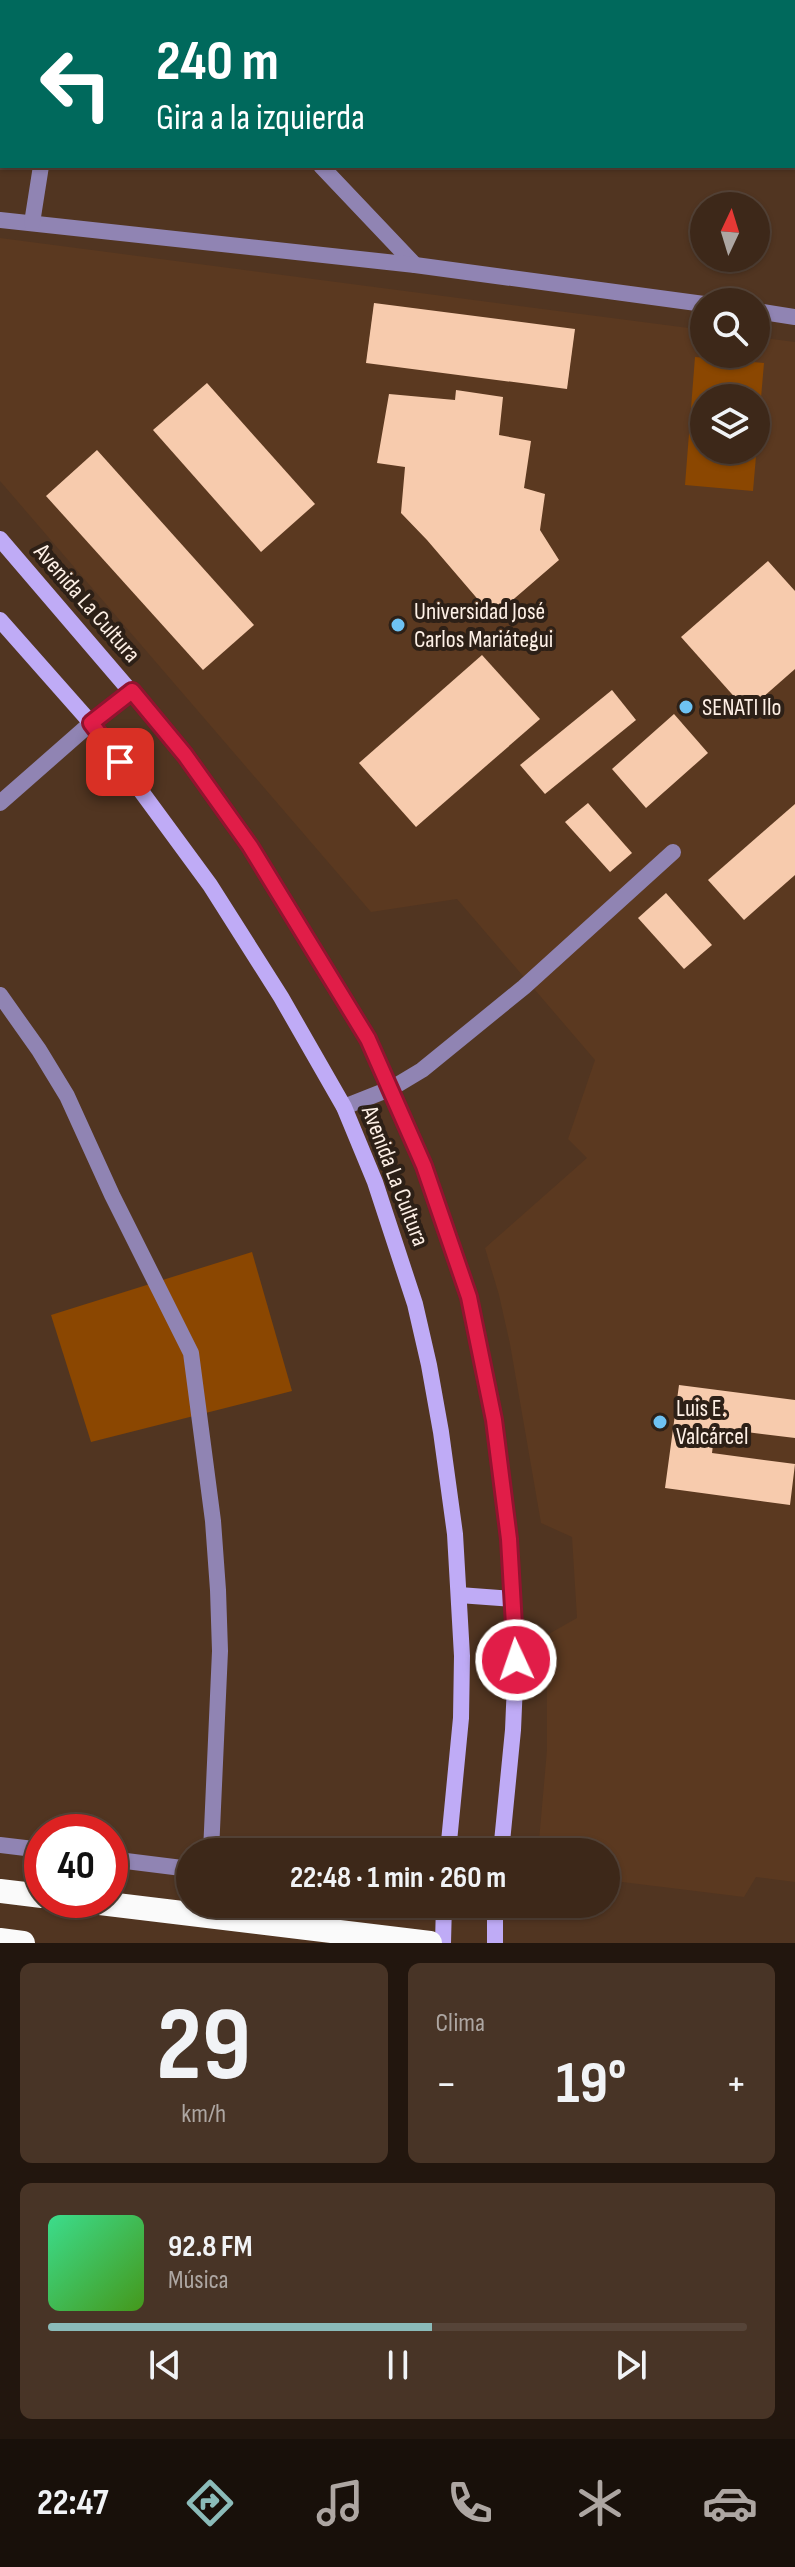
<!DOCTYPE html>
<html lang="es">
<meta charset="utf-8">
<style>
:root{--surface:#3d2819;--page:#483426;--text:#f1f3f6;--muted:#ada6a2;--line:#564438;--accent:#8bbbb9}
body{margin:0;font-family:"Sofia Sans Condensed",sans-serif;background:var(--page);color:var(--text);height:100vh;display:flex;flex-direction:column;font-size:30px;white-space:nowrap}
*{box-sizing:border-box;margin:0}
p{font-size:26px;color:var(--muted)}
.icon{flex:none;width:44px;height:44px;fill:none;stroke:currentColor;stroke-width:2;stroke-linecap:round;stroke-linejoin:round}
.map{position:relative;height:1943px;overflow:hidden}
.drawer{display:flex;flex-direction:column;gap:20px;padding:20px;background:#22160e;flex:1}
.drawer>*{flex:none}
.hud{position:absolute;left:0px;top:0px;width:796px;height:168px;box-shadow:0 2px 6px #0004,0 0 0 2px var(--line);background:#00695c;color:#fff;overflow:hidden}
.needle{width:52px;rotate:4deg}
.fabs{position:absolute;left:690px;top:192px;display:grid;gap:16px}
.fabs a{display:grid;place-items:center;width:80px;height:80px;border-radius:50%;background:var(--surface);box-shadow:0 2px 6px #0004,0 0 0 2px var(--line);font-size:40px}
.speed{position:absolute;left:24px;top:1814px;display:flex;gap:16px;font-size:40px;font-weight:700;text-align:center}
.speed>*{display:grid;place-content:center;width:104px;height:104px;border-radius:50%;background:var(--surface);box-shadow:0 2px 6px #0004,0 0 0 2px var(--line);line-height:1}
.speed .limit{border:12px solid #d22;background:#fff;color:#111}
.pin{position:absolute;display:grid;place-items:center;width:68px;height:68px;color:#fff;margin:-34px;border-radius:16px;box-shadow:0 4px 12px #0006}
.me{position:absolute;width:88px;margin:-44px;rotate:357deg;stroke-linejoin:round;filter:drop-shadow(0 0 6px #0008)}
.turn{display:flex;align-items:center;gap:28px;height:168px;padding:0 24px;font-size:36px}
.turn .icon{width:104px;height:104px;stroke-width:2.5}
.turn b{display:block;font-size:56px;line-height:68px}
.big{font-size:60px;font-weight:700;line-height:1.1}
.drawer .card{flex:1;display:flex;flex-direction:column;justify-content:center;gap:12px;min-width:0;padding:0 28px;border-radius:12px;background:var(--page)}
.drawer .dial{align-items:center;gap:0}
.dial b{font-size:104px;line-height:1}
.song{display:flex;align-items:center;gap:24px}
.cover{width:96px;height:96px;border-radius:12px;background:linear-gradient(135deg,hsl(150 70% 55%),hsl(100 70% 35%))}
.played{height:8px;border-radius:4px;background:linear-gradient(90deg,var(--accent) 55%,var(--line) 55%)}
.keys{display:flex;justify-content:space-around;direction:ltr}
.heat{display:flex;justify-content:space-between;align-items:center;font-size:44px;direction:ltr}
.drawer .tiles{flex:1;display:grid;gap:20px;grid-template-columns:1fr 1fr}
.card:last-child{grid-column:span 2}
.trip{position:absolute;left:176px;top:1838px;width:444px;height:80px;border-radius:40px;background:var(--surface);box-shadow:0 2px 6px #0004,0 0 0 2px var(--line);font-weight:700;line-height:80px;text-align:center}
.tab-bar{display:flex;height:128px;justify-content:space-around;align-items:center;background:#18100a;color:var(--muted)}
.tab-bar .icon{width:56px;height:56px}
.tab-bar .current{color:var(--accent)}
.tab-bar b{font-size:36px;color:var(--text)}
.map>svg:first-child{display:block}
</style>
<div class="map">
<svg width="795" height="1943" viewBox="0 0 795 1943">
<rect width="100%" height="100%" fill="#513521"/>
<path fill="#5b3920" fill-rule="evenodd" d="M0,238l704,92v24h52v-17l39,5v1540l-39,-5 -12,20 -138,-17v-28h-68l9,-102v-115l30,-17 -5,-81 -31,-14 -31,-179 -11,-49 -14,-47 102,-90 -19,-19 27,-79 -138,-161 -86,13 -371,-431zM704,398h52v52h-52z"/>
<g fill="#8b4701" fill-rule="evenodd">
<path d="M695,357l69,6 -11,128 -68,-6zM704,398h52v52h-52z"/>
<polygon points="252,1252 292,1391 91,1442 51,1315"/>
</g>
<g fill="#f7cbad">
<polygon points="374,303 575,329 567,389 366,363"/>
<polygon points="207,383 315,504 261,552 153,430"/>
<polygon points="456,390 503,397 499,435 531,441 524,488 545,494 540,530 559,560 493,617 427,540 401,513 405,467 377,463 389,394 455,400"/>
<polygon points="97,450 254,625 203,670 46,496"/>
<polygon points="768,561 795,591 795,669 747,711 681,637"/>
<polygon points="482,655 540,719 416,827 359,763"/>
<polygon points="612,690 636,720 545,794 520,765"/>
<polygon points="674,714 708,753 646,808 612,769"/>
<polygon points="588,803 632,853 610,872 565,822"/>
<polygon points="795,804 795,875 744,920 708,880"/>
<polygon points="666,893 712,945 684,969 638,918"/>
<polygon points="679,1385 795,1400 795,1438 715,1428 712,1453 795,1464 790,1505 665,1488"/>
</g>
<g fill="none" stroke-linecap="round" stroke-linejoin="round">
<g stroke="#9084b3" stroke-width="16">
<polyline points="188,0 189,2"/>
<polyline points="321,166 415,265"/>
<polyline points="344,1107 392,1088 422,1070 524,987 673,852"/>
</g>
<g stroke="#9084b3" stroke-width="16">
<polyline points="66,2 66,0"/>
<polyline points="0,220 415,265 704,304"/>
<polyline points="32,223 41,166"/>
<polyline points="756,311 795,317"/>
<polyline points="0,803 91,723 132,691"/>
<polyline points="0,995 39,1050 67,1096 112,1195 191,1353 213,1521 218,1590 220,1651 211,1852"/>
<polyline points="0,1845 42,1850"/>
<polyline points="110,1859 190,1869"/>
</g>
<g stroke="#bfabf6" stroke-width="16">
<polyline points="0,539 185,755 250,846 368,1039 424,1166 469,1297 494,1420 509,1539 516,1660 513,1730 501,1852"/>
<polyline points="0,620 91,723 210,885 281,997 344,1107 375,1182 415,1304 429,1365 441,1432 455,1534 462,1656 461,1718 448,1852"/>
<polyline points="459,1595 512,1599"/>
<polyline points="443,1943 444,1904"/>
<polyline points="495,1943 495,1904"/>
</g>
<g stroke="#fafafa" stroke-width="24">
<polyline points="0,1891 42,1896"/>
<polyline points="75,1900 430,1943"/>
<polyline points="0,1940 23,1943"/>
</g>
</g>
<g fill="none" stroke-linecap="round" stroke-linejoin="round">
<defs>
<polyline id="route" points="120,762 91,723 132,691 185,755 250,846 368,1039 424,1166 469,1297 494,1420 509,1539 516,1660"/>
</defs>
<use href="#route" stroke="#92132f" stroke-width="20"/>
<use href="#route" stroke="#e11d48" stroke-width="14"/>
</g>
<g fill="#6ec2f3" stroke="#2d2017" stroke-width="3">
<circle cx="398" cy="625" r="8"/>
<circle cx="686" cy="707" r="8"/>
<circle cx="660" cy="1422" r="8"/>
</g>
<g text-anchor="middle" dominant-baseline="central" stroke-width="8" stroke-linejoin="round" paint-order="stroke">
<g font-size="24" fill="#fef0e6" stroke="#2d2017">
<text transform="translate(87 603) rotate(49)">Avenida La Cultura</text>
<text transform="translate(395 1176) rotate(69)">Avenida La Cultura</text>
</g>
<g font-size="24" fill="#fef0e6" stroke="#2d2017" text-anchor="start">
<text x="414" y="611">Universidad José<tspan x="414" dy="28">Carlos Mariátegui</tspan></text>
<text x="702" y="707">SENATI Ilo</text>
<text x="676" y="1408">Luis E.<tspan x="676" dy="28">Valcárcel</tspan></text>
</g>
</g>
</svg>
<div class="fabs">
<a><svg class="needle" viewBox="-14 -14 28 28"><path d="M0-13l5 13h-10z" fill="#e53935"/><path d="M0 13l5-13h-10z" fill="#ada6a2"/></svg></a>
<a><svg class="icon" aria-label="search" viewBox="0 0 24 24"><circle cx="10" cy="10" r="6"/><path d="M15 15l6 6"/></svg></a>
<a><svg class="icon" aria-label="layers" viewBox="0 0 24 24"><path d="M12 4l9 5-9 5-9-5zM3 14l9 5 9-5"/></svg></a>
</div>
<div class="speed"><div class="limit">40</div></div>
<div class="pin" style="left:120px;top:762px;background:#d93025"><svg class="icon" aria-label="arrive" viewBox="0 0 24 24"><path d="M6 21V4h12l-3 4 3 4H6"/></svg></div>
<svg class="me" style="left:516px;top:1660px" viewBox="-20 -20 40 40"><circle r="17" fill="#e11d48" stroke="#fff" stroke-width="3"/><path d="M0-11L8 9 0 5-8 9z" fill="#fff"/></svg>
<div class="trip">22:48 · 1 min · 260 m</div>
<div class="hud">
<div class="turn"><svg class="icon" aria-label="left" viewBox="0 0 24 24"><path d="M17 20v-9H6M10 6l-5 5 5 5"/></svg><div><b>240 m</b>Gira a la izquierda</div></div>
</div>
</div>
<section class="drawer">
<div class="tiles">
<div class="card dial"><b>29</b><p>km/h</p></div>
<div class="card"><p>Clima</p>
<div class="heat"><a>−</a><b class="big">19°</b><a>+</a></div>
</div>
<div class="card">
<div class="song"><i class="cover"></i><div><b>92.8 FM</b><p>Música</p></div></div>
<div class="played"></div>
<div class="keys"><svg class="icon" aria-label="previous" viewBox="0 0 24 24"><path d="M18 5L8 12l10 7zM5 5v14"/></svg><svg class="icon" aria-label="pause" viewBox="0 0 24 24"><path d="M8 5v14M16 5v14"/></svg><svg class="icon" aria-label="next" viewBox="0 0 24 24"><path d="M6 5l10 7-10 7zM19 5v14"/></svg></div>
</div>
</div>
</section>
<nav class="tab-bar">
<b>22:47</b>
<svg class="icon current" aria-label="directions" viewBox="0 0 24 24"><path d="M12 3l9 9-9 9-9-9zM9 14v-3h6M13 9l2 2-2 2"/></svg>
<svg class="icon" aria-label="music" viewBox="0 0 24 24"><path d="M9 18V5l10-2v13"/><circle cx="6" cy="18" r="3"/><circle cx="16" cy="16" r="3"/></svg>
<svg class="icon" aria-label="phone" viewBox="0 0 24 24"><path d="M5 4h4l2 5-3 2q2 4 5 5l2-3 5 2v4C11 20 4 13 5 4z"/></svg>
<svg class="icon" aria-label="climate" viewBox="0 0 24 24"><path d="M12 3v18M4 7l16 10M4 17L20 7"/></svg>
<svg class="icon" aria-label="car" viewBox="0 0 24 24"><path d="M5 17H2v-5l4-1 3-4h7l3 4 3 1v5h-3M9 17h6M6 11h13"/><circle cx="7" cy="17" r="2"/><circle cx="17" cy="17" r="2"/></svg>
</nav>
